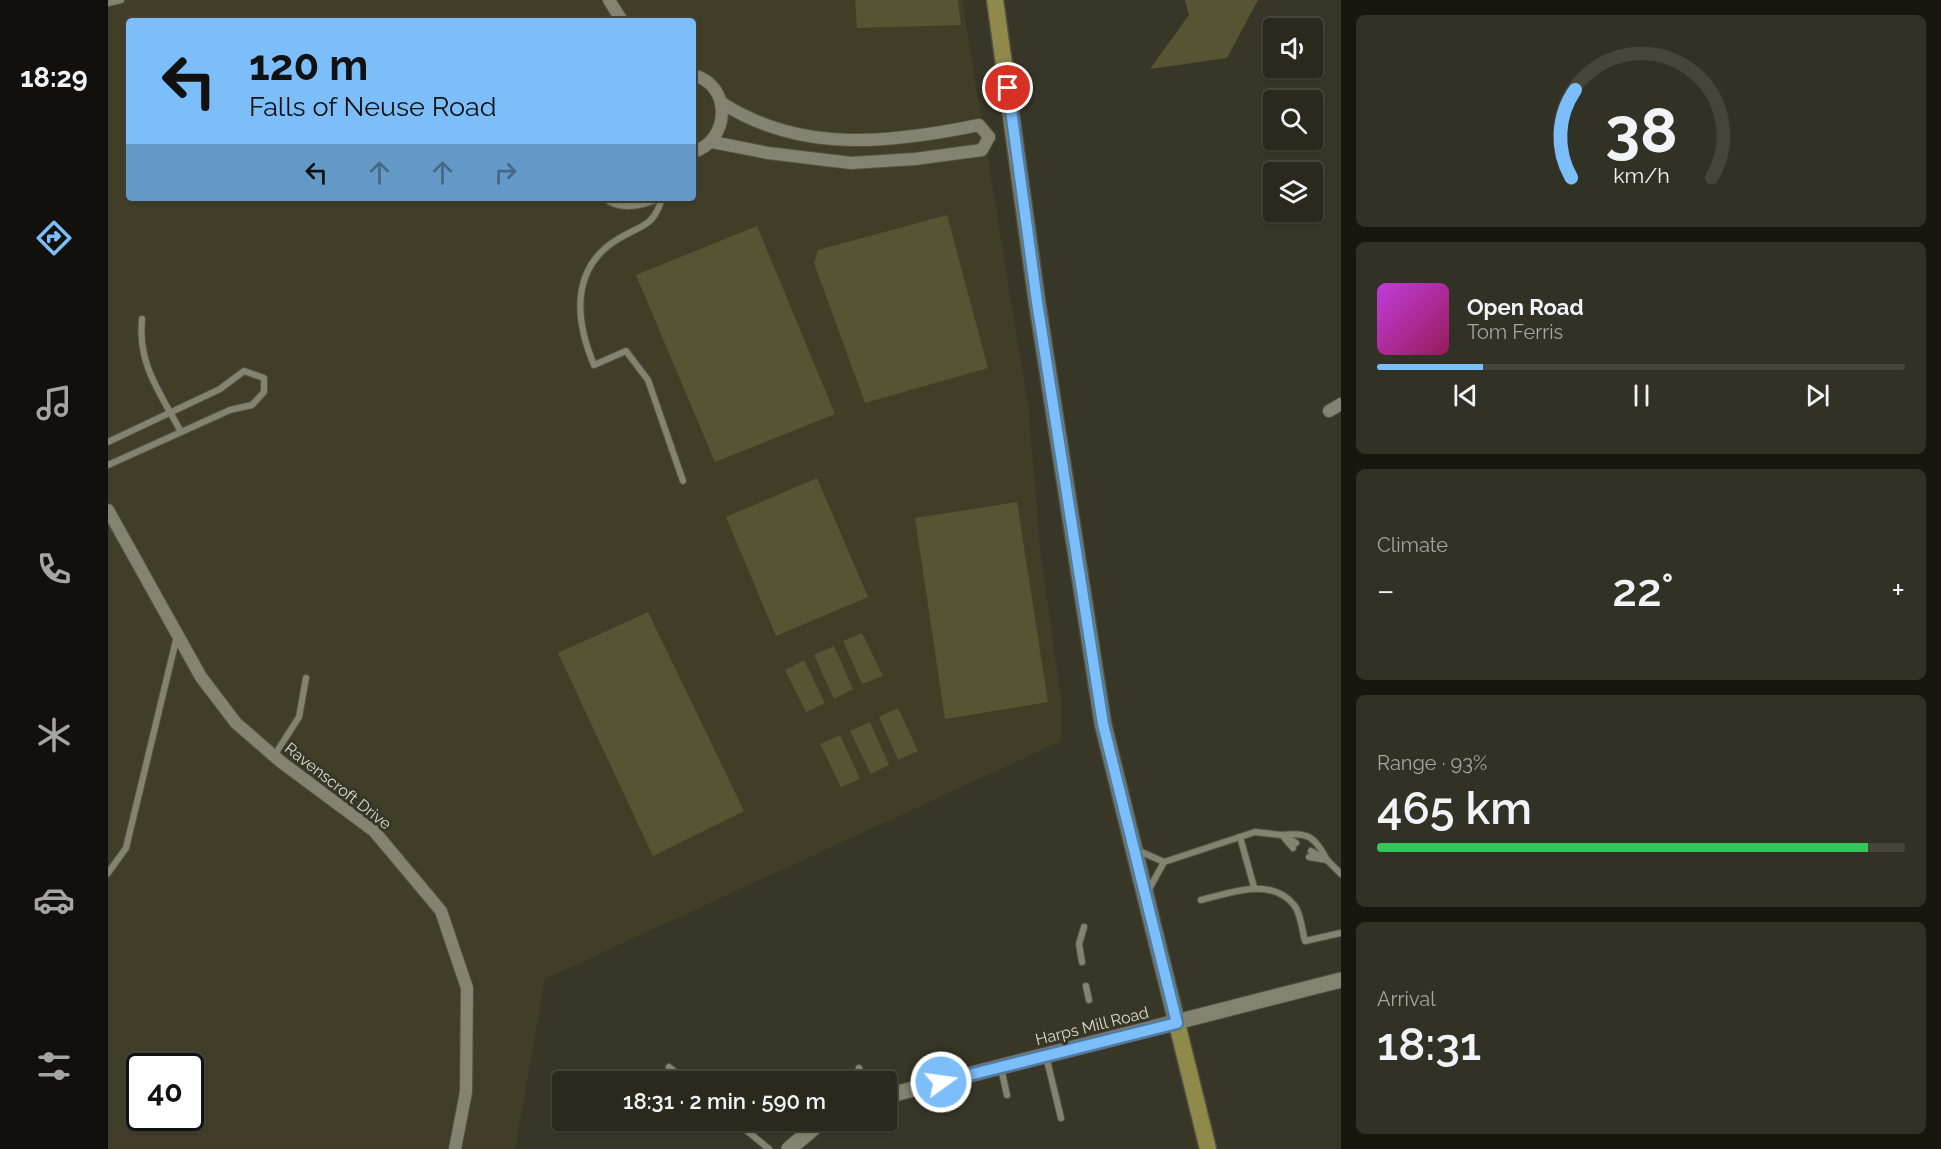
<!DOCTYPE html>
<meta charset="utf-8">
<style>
:root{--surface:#2a291d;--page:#323126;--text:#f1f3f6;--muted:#a5a6a4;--line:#46453b;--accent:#7cbef9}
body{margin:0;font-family:Raleway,sans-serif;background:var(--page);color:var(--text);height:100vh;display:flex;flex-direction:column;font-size:22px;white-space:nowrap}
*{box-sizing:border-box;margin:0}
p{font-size:20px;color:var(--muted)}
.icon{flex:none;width:33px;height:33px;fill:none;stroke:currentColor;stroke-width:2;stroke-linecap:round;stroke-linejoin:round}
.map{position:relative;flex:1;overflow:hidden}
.drawer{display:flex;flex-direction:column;gap:15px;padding:15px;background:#171710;width:600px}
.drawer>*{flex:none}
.guide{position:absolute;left:18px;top:18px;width:570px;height:183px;border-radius:6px;box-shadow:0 2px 4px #0004,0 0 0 2px var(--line);background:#7cbef9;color:#111;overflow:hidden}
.controls{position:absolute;left:1155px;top:18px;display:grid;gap:12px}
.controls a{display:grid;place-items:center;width:60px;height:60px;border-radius:6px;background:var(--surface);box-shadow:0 2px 4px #0004,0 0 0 2px var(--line);font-size:30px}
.speed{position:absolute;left:18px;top:1053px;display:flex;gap:12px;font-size:30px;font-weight:700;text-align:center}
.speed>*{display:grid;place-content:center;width:78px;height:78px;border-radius:50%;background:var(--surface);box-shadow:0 2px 4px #0004,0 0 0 2px var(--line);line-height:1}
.speed .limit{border:3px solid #111;border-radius:9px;background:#fff;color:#111}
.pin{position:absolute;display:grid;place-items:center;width:51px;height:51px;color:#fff;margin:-26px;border:3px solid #fff;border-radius:50%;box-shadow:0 2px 6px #0007}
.me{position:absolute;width:66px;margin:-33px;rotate:76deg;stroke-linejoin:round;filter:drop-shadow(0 0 4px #0008)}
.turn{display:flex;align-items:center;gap:21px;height:126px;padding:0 24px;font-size:27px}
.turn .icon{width:78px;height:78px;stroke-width:2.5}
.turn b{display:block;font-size:42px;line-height:51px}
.lanes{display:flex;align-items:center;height:57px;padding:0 24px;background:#0003;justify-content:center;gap:30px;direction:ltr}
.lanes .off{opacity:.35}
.big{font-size:45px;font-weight:600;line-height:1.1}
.drawer .tile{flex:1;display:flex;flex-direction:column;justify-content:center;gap:9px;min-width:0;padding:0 21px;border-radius:9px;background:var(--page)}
.drawer .dial{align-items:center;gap:0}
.dial svg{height:156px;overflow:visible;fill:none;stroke:var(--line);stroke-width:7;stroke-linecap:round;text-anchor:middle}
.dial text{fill:var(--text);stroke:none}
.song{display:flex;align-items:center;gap:18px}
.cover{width:72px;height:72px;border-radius:9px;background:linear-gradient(135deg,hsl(290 70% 55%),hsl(330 70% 35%))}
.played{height:6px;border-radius:3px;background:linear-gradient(90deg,var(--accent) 20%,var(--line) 20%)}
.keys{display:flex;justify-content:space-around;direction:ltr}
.heat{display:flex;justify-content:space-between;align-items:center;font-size:33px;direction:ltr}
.charge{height:9px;border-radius:4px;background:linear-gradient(90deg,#34c759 93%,var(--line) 0)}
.trip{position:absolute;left:444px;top:1071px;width:345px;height:60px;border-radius:6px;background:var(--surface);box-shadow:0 2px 4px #0004,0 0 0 2px var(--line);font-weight:600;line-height:60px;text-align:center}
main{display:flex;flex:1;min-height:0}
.menu{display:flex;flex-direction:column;width:108px;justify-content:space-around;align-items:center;background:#11100c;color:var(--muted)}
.menu .icon{width:42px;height:42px}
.menu .on{color:var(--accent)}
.menu b{font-size:27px;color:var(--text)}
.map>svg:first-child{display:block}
</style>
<main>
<nav class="menu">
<b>18:29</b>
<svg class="icon on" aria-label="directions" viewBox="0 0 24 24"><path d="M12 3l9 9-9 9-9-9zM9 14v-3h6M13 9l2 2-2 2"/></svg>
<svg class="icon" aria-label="music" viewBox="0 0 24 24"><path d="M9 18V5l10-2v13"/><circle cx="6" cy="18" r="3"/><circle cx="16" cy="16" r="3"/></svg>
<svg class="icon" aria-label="phone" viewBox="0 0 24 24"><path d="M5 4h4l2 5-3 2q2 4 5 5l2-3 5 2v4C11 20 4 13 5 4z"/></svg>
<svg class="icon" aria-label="climate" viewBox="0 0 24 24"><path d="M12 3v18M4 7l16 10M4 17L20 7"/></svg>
<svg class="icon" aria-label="car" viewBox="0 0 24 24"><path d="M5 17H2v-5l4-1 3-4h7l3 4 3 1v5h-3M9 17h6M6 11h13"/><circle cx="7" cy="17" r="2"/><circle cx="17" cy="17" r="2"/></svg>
<svg class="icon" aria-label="filters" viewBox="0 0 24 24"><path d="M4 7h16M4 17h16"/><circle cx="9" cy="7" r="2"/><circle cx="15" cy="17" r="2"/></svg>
</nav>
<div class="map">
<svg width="1233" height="1149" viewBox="0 0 1233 1149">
<rect width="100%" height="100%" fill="#383727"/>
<path fill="#403e27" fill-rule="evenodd" d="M0,0h854l66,405 12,144 21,150v42l-516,238 -30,170h-407zM21,21h564v177h-564zM32,1066h50v52h-50z"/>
<g fill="#575433">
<polygon points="747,0 850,0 853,25 749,28"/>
<polygon points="1077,0 1150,0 1119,58 1042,69 1081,15"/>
<polygon points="839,215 880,368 757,403 706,263 710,250"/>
<polygon points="649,226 727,414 607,462 528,275"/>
<polygon points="709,478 760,597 668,636 618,517"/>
<polygon points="909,502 940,702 837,719 807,518"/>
<polygon points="540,612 636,811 545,856 450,653"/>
<polygon points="754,633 775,676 754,684 735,641"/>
<polygon points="726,646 745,689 726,699 706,655"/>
<polygon points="696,660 717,703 698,712 677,670"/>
<polygon points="790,708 810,751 790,760 771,717"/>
<polygon points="762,722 781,765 763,774 742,731"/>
<polygon points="732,735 752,779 733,787 712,744"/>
</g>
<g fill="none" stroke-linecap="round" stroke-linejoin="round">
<defs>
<g id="service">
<polyline points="0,3 13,0"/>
<path d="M496,198c16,13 38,8 56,0"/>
<path d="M554,198c-8,29 -21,27 -44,41 -48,29 -43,81 -24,126l32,-14 22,29 35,101"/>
<path d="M34,319c-5,45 19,75 39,113"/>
<polyline points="0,442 112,389 136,371 156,378 156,392 144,405 122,410 0,465"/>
<polyline points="166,756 191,717 198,678"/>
<path d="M1174,835c27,-3 33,2 45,25"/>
<polyline points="1177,836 1188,843"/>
<polyline points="1132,837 1146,887"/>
<polyline points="1029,850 1056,862"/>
<polyline points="1203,851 1213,857"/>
<polyline points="1201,857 1219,860 1233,874"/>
<polyline points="0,873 18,848 69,636"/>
<polyline points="1040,891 1056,862 1147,832 1174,835 1185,848"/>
<path d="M1093,900c29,-7 70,-24 93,5 7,8 8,26 11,36l36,-8"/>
<polyline points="974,962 971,944 976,927"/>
<polyline points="978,986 981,1000"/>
<polyline points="938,1056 953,1118"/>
<polyline points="561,1067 579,1082"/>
<polyline points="751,1068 755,1082"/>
<polyline points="893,1068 899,1095"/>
<polyline points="626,1120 661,1149"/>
</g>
<g id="minor">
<polyline points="501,0 514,21"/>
<path d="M585,75c40,10 37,66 0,77"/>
<path d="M614,103c79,51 169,40 257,22l10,12"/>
<polyline points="604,142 660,153 743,163 807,159 874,150 881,137"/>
<polyline points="1221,411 1233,404"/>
<polyline points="0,510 93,677 128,723 173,762 266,831 333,911 359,988 358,1092 347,1149"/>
</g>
<g id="tertiary">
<polyline points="778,1096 1233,980"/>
<polyline points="681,1149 709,1125 718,1120"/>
</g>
<polyline id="primary" points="887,0 929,302 995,724 1100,1149"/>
</defs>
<use href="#service" stroke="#545345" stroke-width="8"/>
<use href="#minor" stroke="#545345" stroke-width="14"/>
<use href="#tertiary" stroke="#545345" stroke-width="17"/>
<use href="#primary" stroke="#545345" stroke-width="19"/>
<use href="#service" stroke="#848370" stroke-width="6"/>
<use href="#minor" stroke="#848370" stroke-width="12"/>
<use href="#tertiary" stroke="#848370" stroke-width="15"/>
<use href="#primary" stroke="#8f8a49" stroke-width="16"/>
</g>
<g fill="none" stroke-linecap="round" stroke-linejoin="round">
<defs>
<polyline id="route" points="833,1082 1069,1023 995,724 929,302 900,88"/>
</defs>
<use href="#route" stroke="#517ca2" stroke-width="15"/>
<use href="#route" stroke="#7cbef9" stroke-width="10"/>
</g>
<g text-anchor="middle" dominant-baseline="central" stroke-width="6" stroke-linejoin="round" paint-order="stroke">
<g font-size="16" fill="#dadacf" stroke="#383727">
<text transform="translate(230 786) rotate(38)">Ravenscroft Drive</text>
<text transform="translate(984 1026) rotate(-14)">Harps Mill Road</text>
</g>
</g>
</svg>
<div class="controls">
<a><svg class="icon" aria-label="sound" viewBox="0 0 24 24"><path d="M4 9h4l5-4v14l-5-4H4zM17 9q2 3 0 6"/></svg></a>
<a><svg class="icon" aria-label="search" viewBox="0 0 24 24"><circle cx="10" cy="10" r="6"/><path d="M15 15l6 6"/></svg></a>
<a><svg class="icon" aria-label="layers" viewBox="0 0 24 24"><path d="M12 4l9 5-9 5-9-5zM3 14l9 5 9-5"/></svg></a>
</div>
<div class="speed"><div class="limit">40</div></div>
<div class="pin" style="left:900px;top:88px;background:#d93025"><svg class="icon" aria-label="arrive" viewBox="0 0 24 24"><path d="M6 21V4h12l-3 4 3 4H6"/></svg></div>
<svg class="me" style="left:833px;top:1082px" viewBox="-20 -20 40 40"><circle r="17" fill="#7cbef9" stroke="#fff" stroke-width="3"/><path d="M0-11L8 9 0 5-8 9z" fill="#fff"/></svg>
<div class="trip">18:31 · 2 min · 590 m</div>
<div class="guide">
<div class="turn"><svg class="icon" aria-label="left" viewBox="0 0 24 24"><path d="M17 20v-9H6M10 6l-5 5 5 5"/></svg><div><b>120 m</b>Falls of Neuse Road</div></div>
<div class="lanes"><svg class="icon" aria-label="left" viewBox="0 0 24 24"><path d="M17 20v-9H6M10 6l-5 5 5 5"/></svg><svg class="icon off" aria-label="ahead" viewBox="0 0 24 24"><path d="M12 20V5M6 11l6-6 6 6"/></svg><svg class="icon off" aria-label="ahead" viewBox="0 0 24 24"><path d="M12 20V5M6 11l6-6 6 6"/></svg><svg class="icon off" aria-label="right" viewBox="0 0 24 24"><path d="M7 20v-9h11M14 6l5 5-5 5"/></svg></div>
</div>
</div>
<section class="drawer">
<div class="tile dial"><svg viewBox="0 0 100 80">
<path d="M14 69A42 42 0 1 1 86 69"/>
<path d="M14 69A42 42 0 0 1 16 24" stroke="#7cbef9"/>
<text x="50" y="56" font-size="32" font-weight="700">38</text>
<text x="50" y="72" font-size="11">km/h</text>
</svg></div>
<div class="tile">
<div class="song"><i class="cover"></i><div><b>Open Road</b><p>Tom Ferris</p></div></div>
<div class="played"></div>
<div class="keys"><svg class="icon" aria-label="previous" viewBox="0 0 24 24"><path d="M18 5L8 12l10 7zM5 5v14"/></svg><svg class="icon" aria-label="pause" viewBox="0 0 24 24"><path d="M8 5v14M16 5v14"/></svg><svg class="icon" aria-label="next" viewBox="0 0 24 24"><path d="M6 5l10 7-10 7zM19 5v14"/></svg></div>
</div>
<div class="tile"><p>Climate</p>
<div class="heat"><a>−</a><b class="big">22°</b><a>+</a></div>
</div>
<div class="tile"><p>Range · 93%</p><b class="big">465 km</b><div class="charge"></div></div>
<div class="tile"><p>Arrival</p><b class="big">18:31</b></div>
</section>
</main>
